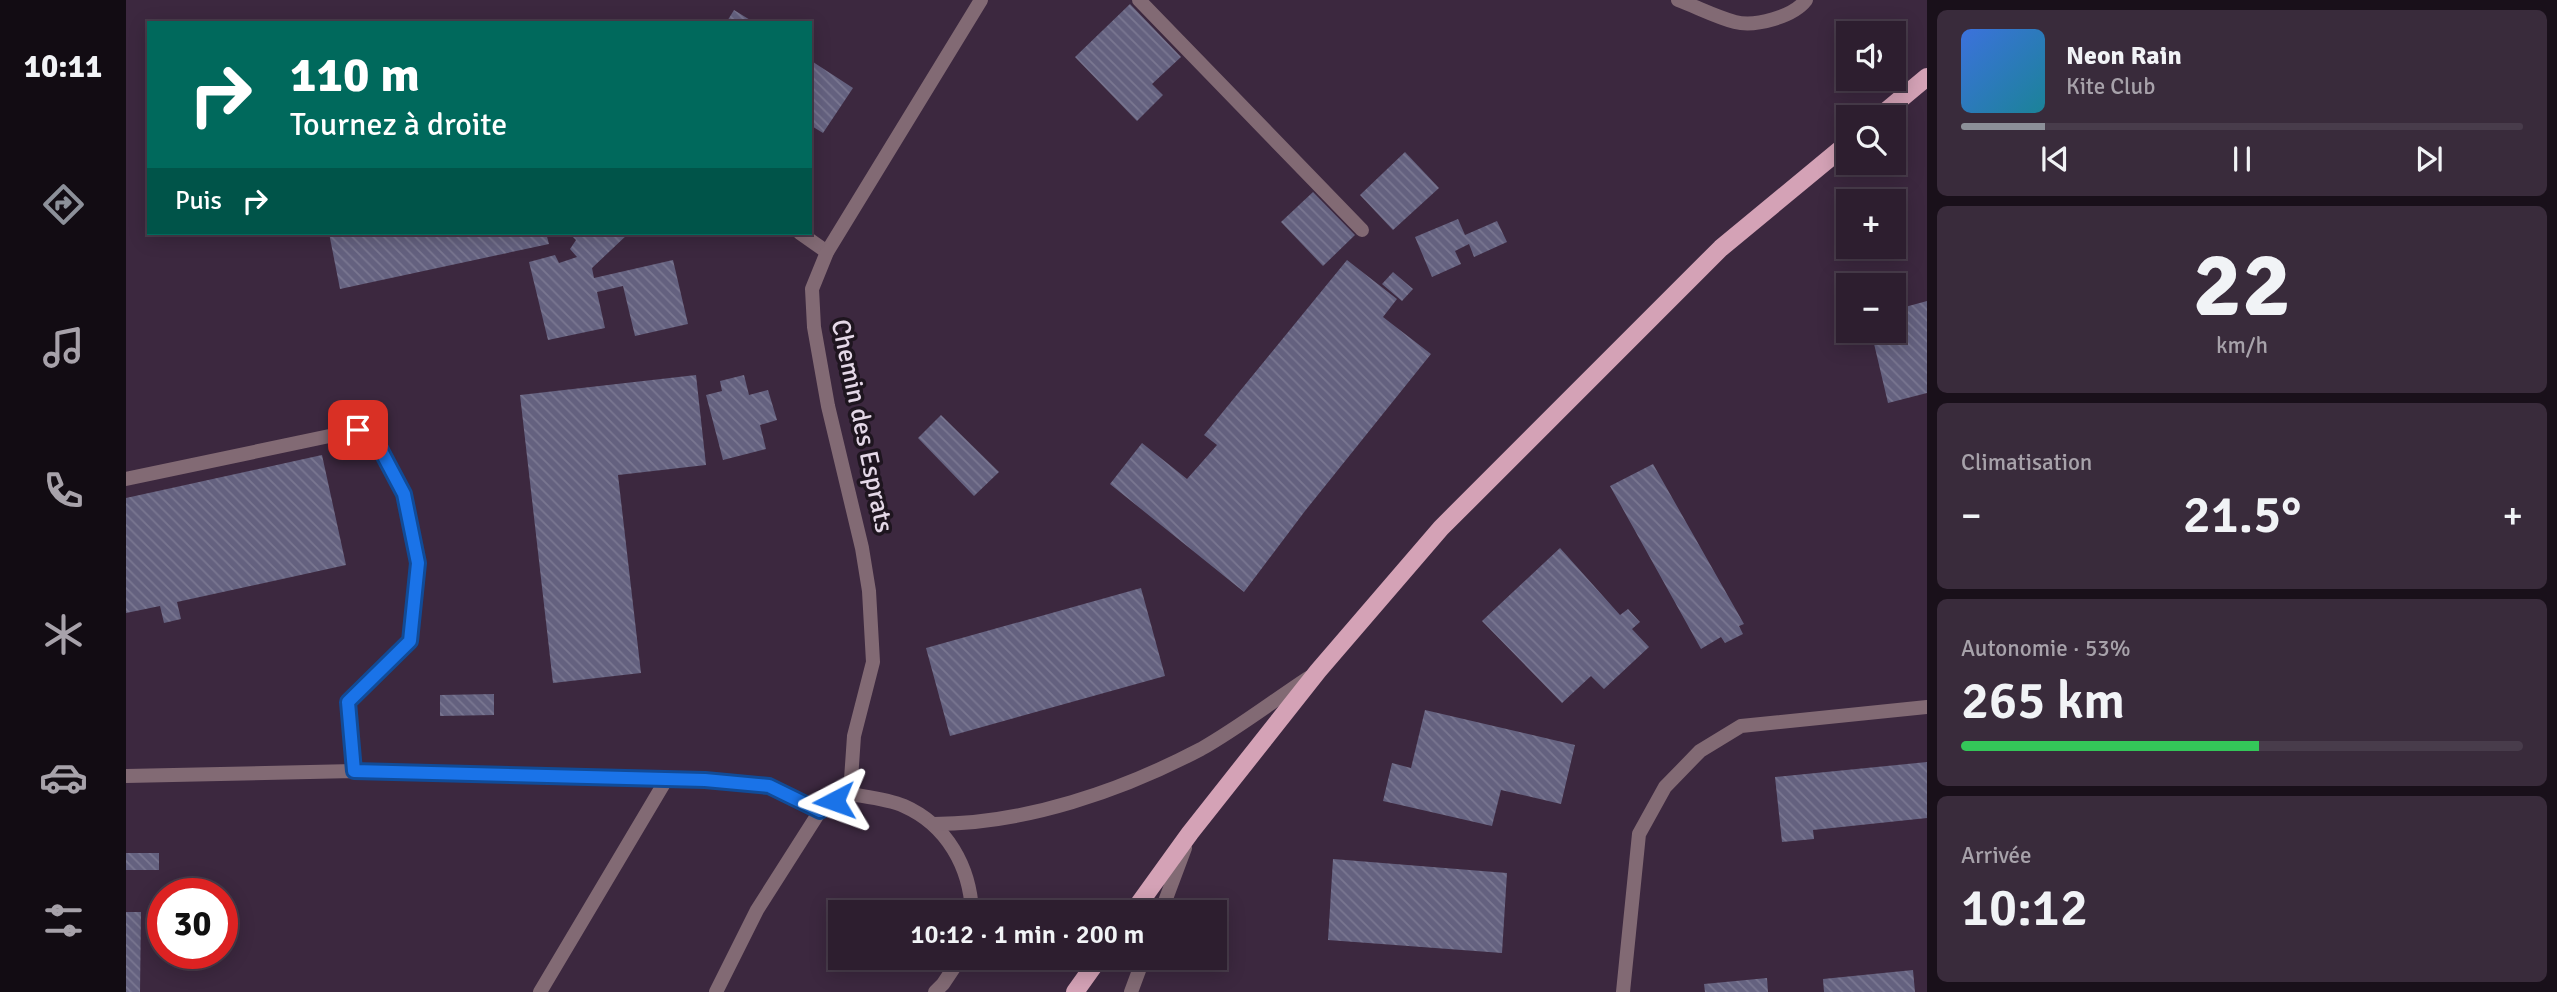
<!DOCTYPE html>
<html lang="fr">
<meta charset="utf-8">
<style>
:root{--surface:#2d1e2f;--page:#392b3b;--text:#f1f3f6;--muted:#a7a2aa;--line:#483c4b;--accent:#8c9099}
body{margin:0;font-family:Signika,sans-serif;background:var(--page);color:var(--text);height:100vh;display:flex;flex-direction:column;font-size:26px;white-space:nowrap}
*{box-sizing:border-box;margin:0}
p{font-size:23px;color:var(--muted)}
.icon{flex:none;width:38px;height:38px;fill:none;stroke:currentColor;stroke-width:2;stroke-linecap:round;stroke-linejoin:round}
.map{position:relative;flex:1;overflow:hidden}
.sheet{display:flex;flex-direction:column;gap:10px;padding:10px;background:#19101a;width:630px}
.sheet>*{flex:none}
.hud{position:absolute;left:21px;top:21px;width:665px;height:214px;border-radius:0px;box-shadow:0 4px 18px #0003,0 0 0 2px var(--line);background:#00695c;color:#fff;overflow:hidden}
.tools{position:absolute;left:1710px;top:21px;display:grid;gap:14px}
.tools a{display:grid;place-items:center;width:70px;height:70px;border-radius:0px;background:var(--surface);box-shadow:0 4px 18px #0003,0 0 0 2px var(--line);font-size:35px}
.speed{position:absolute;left:21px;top:878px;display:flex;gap:14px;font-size:35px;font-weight:700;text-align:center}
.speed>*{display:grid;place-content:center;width:91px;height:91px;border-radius:50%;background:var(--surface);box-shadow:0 4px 18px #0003,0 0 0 2px var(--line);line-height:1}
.speed .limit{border:10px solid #d22;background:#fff;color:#111}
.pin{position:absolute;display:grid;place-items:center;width:60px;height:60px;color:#fff;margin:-30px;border-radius:14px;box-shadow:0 4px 10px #0006}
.me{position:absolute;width:77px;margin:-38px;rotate:266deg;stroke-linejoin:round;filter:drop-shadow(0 0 5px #0008)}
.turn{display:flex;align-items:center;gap:24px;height:147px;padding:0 28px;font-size:32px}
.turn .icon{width:91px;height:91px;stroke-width:2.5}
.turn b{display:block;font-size:49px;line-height:60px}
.then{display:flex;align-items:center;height:66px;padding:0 28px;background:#0003;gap:14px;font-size:26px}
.big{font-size:52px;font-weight:600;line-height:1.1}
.sheet .widget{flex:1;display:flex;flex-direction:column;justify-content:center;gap:10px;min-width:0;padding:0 24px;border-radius:10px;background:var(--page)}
.sheet .dial{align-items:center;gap:0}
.dial b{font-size:91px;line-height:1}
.song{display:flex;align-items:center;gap:21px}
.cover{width:84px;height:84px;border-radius:10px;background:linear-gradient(135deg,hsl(220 70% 55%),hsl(190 70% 35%))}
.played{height:7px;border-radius:4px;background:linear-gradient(90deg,var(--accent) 15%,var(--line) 15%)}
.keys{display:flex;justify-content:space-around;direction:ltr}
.heat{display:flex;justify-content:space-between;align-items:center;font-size:38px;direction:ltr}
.charge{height:10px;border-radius:5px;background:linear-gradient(90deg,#34c759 53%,var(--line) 0)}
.trip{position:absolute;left:702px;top:900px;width:399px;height:70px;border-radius:0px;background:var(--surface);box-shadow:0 4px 18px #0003,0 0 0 2px var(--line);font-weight:600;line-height:70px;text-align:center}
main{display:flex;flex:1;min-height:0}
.dock{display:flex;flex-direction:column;width:126px;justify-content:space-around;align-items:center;background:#120c13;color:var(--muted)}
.dock .icon{width:49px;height:49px}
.dock .selected{color:var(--accent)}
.dock b{font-size:32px;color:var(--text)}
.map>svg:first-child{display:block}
</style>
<main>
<nav class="dock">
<b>10:11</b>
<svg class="icon selected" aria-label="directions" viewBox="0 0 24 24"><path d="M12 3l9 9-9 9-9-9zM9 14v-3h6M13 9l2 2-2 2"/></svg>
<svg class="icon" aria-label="music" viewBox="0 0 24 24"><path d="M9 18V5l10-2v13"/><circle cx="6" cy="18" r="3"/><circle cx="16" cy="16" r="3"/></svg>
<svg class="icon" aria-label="phone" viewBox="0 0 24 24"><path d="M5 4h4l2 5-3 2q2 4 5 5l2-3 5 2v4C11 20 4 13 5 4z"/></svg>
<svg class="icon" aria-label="climate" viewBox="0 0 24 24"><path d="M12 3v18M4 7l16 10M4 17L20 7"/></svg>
<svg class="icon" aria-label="car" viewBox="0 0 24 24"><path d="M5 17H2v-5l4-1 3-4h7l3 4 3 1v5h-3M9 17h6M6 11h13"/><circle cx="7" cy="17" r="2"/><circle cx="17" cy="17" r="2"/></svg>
<svg class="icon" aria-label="filters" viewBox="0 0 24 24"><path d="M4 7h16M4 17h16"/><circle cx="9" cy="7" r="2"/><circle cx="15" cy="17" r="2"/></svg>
</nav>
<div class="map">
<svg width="1801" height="992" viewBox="0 0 1801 992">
<defs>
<pattern id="building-back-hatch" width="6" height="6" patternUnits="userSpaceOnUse" patternTransform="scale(1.75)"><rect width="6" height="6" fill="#64617f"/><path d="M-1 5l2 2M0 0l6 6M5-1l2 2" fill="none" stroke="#7a7791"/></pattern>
</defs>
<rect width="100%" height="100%" fill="#3c283f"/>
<g fill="url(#building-back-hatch)">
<polygon points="1004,4 1055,57 1026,84 1037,95 1011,121 949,57"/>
<polygon points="608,10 629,23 600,23"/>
<polygon points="684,60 727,88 697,133 684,125 684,83 687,79 684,78"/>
<polygon points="1279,152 1313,188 1267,230 1234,195"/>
<polygon points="1187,192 1229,235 1197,266 1155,222"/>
<polygon points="1332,219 1339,235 1371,221 1381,242 1348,257 1343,244 1329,251 1335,264 1306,277 1289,237"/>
<polygon points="203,233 420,233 423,244 214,289"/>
<polygon points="443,233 503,233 466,268 468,278 547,260 562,324 509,336 497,286 471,292 479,328 422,340 403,262 429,255 433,263 451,257 444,249 450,240"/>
<polygon points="1221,260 1271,299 1257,317 1305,354 1179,511 1118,592 984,484 1016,443 1061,479 1091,445 1078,435"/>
<polygon points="1267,272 1287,289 1276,301 1256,284"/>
<polygon points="1801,301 1801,393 1762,403 1745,331 1768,331 1768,310"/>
<polygon points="570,375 580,465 492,475 515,673 427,683 394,395"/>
<polygon points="618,375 623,395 642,390 651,420 634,425 640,449 597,460 580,395 596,391 594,381"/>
<polygon points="732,375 735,385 720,388 718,379"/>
<polygon points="815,415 873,472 848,496 792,438"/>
<polygon points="196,455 220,565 51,602 55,619 38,623 34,606 0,613 0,498"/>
<polygon points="1527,464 1618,624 1613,626 1617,634 1599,643 1595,637 1575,649 1484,486"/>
<polygon points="1434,548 1494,615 1502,609 1514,622 1506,629 1523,647 1478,689 1465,676 1436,703 1356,621"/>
<polygon points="1015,588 1039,676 824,736 800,648"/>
<polygon points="368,694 368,715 314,716 314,695"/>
<polygon points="1299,710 1449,745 1435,804 1375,790 1366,826 1257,801 1266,763 1285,768"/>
<polygon points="1801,762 1801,818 1687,830 1688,839 1656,842 1649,777"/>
<rect x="0" y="853" width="33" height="17"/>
<polygon points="1207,859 1381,873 1376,953 1202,940"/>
<polygon points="0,912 15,912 14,992 0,992"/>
<polygon points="1787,970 1789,992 1698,992 1697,979"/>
<polygon points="1641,978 1642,992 1579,992 1578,984"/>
</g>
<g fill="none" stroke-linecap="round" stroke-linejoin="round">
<g stroke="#826a74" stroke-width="14">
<path d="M1552,0c19,7 38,17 57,22 20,5 58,-5 71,-22"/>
<polyline points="674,233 701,252"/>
<polyline points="0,479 232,430 251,443 278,494 291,563 284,641 222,702 228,771"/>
<polyline points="0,776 228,771 579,780 643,786 694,811"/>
<polyline points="414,992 540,780"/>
</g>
<g stroke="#826a74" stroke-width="14">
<polyline points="1013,0 1236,230"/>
<polyline points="724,794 728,736 747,662 743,591 736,548 702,406 688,327 686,289 701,252 855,0"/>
<path d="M724,794c17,3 38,5 54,12 43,19 66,61 68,106"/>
<path d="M808,824c91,0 187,-33 267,-75 37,-21 72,-48 107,-71"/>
<polyline points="1035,912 1059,848"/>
<polyline points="590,992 631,910 694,811 724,794"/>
<polyline points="809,992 817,984 835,957"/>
<polyline points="1005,992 1018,957"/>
<polyline points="1497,992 1513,834 1539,787 1574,751 1615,726 1801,707"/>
</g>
<g stroke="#d4a2b6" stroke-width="18">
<polyline points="1753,117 1801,77"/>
<polyline points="1007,912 1064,833 1192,671 1315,528 1595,248 1722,143"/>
<polyline points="949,992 974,957"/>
</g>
</g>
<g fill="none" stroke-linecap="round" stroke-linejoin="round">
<defs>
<polyline id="route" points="232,430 251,443 278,494 292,563 284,641 222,702 228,771 579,780 643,786 694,811 708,801"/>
</defs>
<use href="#route" stroke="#114b97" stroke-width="18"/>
<use href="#route" stroke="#1a73e8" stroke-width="12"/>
</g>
<g text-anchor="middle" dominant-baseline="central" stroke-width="7" stroke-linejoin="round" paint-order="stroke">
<g font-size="26" fill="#e4d8e7" stroke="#1e151f">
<text transform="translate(736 426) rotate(78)">Chemin des Esprats</text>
</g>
</g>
</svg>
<div class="tools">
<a><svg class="icon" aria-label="sound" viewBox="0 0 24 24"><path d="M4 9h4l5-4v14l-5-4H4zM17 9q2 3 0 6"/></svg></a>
<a><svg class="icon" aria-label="search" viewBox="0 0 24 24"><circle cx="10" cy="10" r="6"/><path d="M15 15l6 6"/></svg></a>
<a>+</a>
<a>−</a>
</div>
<div class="speed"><div class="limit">30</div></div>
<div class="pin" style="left:232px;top:430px;background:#d93025"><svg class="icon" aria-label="arrive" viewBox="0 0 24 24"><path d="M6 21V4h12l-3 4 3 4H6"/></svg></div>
<svg class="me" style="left:708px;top:801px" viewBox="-20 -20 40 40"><path d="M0-17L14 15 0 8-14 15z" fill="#1a73e8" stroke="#fff" stroke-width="4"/></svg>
<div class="trip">10:12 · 1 min · 200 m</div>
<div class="hud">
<div class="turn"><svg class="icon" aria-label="right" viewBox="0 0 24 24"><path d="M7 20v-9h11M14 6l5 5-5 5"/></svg><div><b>110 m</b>Tournez à droite</div></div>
<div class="then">Puis<svg class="icon" aria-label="right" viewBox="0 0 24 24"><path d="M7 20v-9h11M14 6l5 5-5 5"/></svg></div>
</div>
</div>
<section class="sheet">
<div class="widget">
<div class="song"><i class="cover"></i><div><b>Neon Rain</b><p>Kite Club</p></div></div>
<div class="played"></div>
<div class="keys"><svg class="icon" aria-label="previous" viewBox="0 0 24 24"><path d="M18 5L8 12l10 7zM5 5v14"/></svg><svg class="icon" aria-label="pause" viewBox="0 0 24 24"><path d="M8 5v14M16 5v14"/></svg><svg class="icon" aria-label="next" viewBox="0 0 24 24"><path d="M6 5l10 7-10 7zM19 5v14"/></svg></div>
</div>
<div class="widget dial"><b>22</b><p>km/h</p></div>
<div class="widget"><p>Climatisation</p>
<div class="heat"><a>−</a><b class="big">21.5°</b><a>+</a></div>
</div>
<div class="widget"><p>Autonomie · 53%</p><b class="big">265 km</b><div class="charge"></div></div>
<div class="widget"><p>Arrivée</p><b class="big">10:12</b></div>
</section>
</main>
